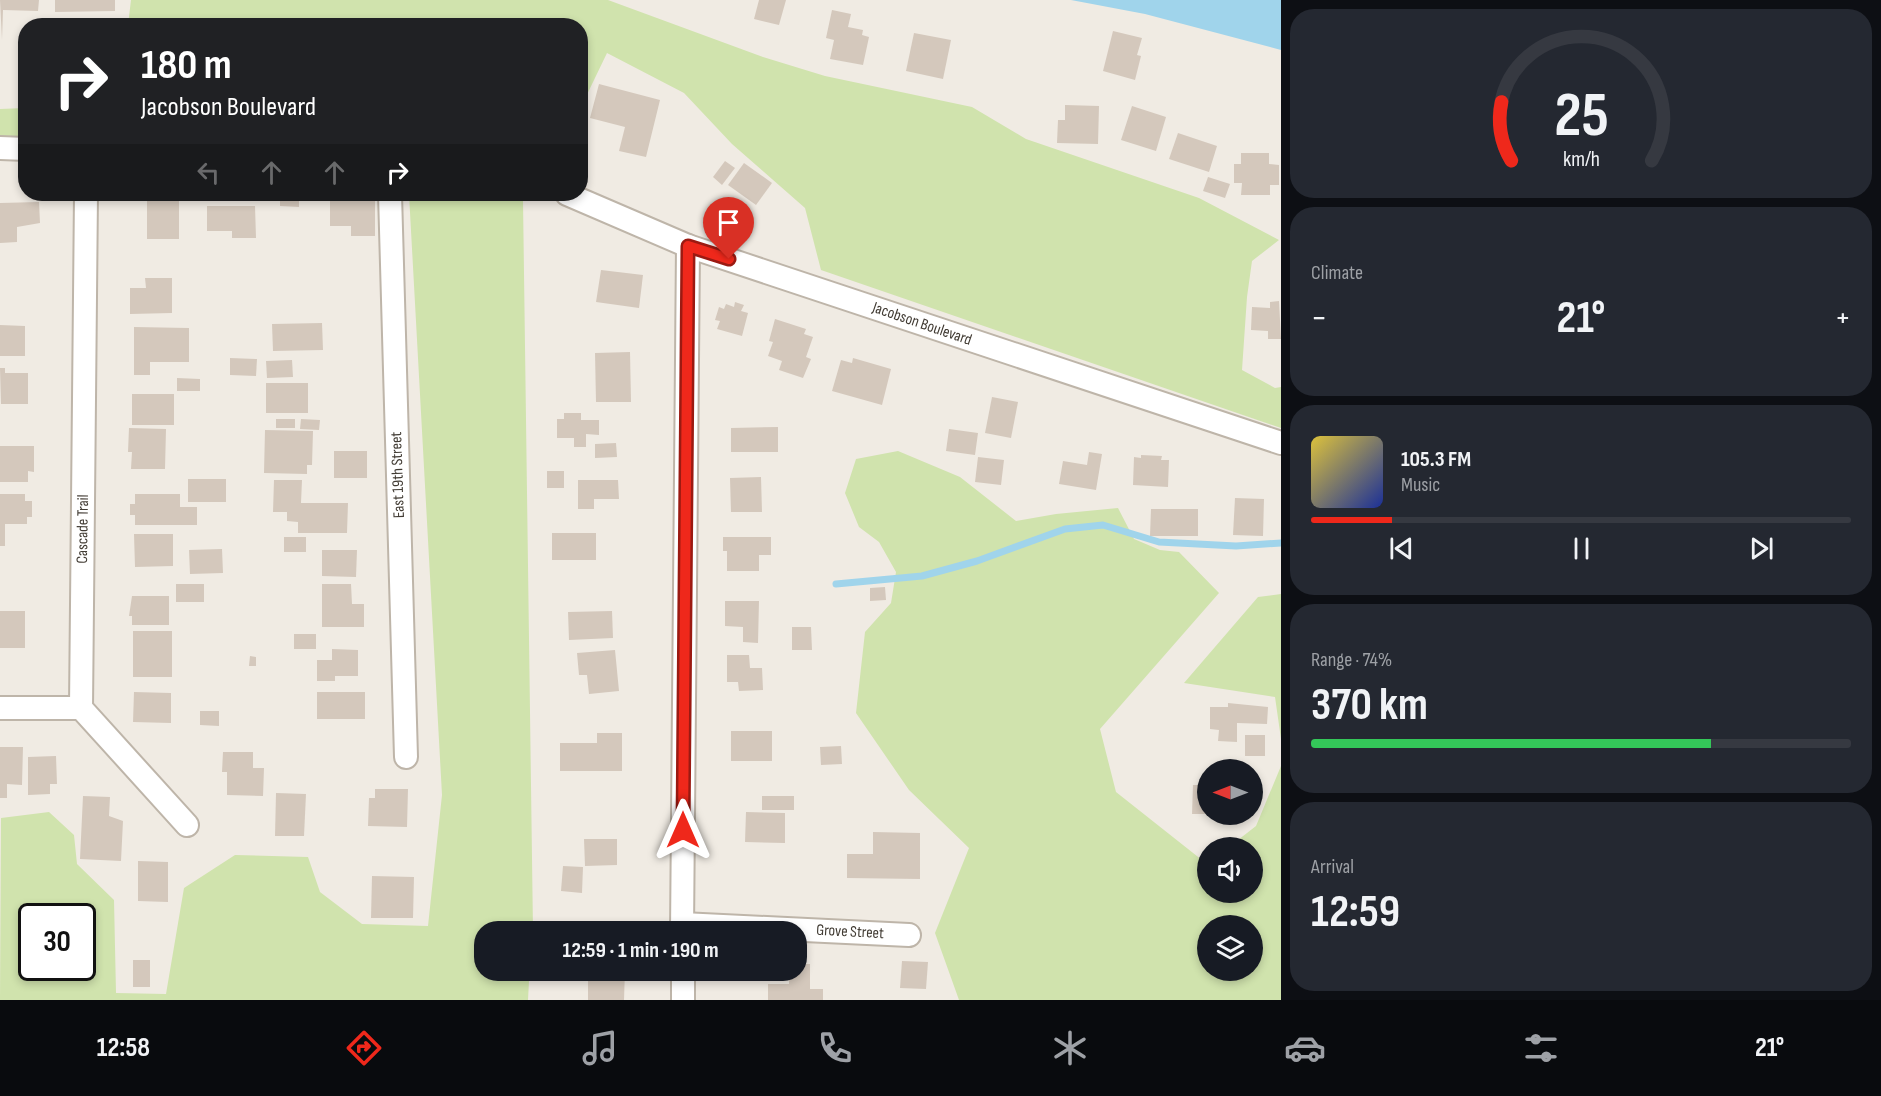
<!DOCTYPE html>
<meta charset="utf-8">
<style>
:root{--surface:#171b24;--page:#242831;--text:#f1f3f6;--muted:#9ea1a6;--line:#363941;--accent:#ef281b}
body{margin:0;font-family:"Sofia Sans Condensed",sans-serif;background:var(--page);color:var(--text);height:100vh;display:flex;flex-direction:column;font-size:22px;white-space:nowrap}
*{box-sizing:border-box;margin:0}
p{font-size:20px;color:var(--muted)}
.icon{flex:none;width:33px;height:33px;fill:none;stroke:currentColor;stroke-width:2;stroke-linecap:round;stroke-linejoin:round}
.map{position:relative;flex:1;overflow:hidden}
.panel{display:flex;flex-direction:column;gap:9px;padding:9px;background:#0d0f14;width:600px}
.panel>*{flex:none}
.top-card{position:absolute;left:18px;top:18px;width:570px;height:183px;border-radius:24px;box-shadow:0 3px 9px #0003;background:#202124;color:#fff;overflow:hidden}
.needle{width:39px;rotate:270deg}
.buttons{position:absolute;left:1197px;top:759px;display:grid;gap:12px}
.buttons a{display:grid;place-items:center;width:66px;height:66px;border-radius:50%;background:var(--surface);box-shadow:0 3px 9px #0003;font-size:30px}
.speed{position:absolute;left:18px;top:903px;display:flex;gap:12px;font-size:30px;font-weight:700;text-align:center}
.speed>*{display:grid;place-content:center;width:78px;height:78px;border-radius:50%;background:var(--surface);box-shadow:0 3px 9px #0003;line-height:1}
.speed .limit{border:3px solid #111;border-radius:9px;background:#fff;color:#111}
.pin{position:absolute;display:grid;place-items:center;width:51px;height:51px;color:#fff;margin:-62px -26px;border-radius:50% 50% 50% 0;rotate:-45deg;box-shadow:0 0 6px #0007}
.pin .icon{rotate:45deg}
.me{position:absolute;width:66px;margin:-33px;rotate:0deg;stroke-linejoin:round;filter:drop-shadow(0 0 4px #0008)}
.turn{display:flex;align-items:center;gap:21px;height:126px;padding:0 24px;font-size:27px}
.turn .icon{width:78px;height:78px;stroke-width:2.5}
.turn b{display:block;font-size:42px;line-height:51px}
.lanes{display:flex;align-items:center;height:57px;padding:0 24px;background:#0003;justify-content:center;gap:30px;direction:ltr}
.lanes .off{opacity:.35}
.big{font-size:45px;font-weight:700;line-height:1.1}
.panel .card{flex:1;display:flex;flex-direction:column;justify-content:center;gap:9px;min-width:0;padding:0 21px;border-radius:24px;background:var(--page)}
.panel .dial{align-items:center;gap:0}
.dial svg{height:156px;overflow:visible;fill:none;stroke:var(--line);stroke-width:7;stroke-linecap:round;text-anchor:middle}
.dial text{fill:var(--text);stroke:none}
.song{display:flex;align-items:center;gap:18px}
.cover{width:72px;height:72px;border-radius:9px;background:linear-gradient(135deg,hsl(50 70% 55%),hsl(230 70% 35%))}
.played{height:6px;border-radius:3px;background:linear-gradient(90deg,var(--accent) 15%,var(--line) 15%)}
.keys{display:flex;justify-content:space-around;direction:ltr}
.heat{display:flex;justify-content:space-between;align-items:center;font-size:33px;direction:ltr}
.charge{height:9px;border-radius:4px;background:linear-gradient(90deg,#34c759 74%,var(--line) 0)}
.trip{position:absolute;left:474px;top:921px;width:333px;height:60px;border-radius:24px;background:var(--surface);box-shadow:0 3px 9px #0003;font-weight:700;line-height:60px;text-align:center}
.dock{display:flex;height:96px;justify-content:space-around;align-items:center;background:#090b0e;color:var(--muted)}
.dock .icon{width:42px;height:42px}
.dock .on{color:var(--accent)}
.dock b{font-size:27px;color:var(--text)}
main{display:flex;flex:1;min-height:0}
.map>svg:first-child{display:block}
</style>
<main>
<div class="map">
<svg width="1281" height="1000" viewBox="0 0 1281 1000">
<rect width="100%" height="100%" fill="#f0ebe3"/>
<g fill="#d0e3ad" fill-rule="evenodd">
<polygon points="131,0 608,0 763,57 825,76 972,107 1026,139 1199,198 1279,240 1252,261 1247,297 1242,370 1275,388 1281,387 1281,428 821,270 805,208 732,144 684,93 607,53 581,107 580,26 128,25"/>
<polygon points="25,108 25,149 0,148 0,109"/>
<path d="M409,194h75l39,6 10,731 -49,1v38l49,1 -4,10 -1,19h-528l1,-182 48,-6 25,23 3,29 37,36 2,93 50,1 18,-106 51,-33 73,2 12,35 42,32 66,2 14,-131zM32,916h50v52h-50z"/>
<path d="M898,451l62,26 56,44 40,-7 62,-6 16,31 26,11 19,2 40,41 -119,136 16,63 91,72 1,28h44v-44l-23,-1 27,-21 25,-60v234h-322l-24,-67 34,-85 -60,-58 -53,-77 9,-81 26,-29 5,-31 -17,-30 -20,-15 -14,-34 11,-34zM1208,926h44v44h-44z"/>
<polygon points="1281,594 1281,739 1275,697 1184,683 1258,597"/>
</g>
<polygon fill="#a0d4eb" points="1071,0 1281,0 1281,50 1145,14"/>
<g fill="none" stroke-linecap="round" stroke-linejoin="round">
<polyline stroke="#a0d4eb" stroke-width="7" points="836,584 922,576 977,561 1065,529 1103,525 1159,542 1236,546 1281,543"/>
</g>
<g fill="#d4c8bc">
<polygon points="0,0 39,0 38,11 3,10 2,40"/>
<polygon points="55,0 115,0 115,11 55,12"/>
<polygon points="759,0 786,0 779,25 754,19"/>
<polygon points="832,10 851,14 848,27 863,30 862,35 869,37 863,65 830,59 834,40 826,38"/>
<polygon points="1113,31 1142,38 1137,55 1141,56 1135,80 1103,71"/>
<polygon points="914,33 951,40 943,79 906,71"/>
<polygon points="599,84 660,100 646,157 619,151 625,127 590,118"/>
<polygon points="1065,105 1099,106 1098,144 1057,143 1058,120 1065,120"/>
<polygon points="1132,106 1166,117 1156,151 1121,140"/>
<polygon points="1178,133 1217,146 1209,172 1169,159"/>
<polygon points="1241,153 1269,153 1269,164 1279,165 1279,185 1270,185 1270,195 1241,195 1242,183 1234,183 1234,164 1241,164"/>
<polygon points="725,161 735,168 722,185 713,177"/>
<polygon points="744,163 772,183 756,205 728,185"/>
<polygon points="1208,177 1230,184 1225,198 1203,191"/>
<rect x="147" y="194" width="32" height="45"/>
<polygon points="280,194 299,194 299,207 280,206"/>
<polygon points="352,194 375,194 375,236 351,236 351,226 330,226 330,195"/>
<polygon points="39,202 40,223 17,227 17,242 0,243 0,203"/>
<polygon points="207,206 255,206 256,238 232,238 232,231 207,231"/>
<polygon points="601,270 643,275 639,308 596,302"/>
<polygon points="145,278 172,278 172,313 130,314 130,288 146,288"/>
<polygon points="1279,301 1281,339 1268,339 1268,331 1251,330 1252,307 1270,308 1270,302"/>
<polygon points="735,302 744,305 741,311 748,313 742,336 717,329 720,321 715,320 719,307 724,309 726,304 734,307"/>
<polygon points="775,319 806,329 804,334 813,337 806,357 811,359 803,378 779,370 782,361 768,356 773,342 769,341"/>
<polygon points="322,323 323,350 273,351 272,324"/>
<polygon points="0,325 25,326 25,356 0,356"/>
<polygon points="134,327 189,328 189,362 150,362 150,375 134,375"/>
<polygon points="630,352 631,402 596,402 595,353"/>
<polygon points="230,358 257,359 256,376 230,375"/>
<polygon points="853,358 891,369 882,405 832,391 841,360 852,363"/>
<polygon points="292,360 293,377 267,378 266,361"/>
<polygon points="0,368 5,368 5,373 28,373 28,404 1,404"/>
<polygon points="177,378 200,379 200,391 177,391"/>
<rect x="266" y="383" width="42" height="30"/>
<rect x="132" y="394" width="42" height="31"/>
<polygon points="992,397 1018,402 1011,438 985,433"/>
<polygon points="564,413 581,413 581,420 599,420 599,435 586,434 586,447 574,447 574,438 557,438 557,419 564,419"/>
<rect x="276" y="419" width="19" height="9"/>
<polygon points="301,419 320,420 319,430 300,429"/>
<polygon points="778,427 778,452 731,452 731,428"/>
<polygon points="129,428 166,429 165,469 131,469 132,452 128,452"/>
<polygon points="949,429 978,433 975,455 946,451"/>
<polygon points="265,430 313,431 312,465 307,465 307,474 264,473"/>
<polygon points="616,443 617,457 595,458 595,444"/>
<polygon points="0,446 34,446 34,472 28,471 28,482 0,482"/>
<rect x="334" y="451" width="33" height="27"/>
<polygon points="1089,452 1102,454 1096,490 1059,484 1063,461 1087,465"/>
<polygon points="1141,455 1162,456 1161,460 1169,460 1168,487 1133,485 1134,457 1141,458"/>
<polygon points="978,457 1004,460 1001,485 975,482"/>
<rect x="547" y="471" width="17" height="17"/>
<polygon points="761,477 762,512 731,512 730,478"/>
<rect x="188" y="479" width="38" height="23"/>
<polygon points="274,480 302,480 301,503 348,503 347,533 298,533 298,522 287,521 287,512 273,512"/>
<polygon points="578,480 618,480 619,499 594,499 594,509 578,509"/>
<polygon points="0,494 25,494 25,501 32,501 32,517 27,517 27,524 5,524 5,546 0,546"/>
<polygon points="135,494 180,494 180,507 197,507 197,525 135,525 135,515 130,515 130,504 135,504"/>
<polygon points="1235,498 1264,499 1263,536 1233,535"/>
<polygon points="1151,509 1198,509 1198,536 1150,536"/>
<rect x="552" y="533" width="44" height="27"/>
<polygon points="134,534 173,534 173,566 135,567"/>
<rect x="284" y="537" width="22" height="15"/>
<polygon points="723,537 771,537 771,555 759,555 759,571 727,571 727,551 723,551"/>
<polygon points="222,549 223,573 190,574 189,550"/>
<polygon points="322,550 357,550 356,577 322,576"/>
<rect x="176" y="584" width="28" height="18"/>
<polygon points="322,584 351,584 352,604 364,604 364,627 322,627"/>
<polygon points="885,587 886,600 870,601 870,588"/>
<polygon points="132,596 169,596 169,625 132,625 132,616 129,616"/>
<polygon points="725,601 759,601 758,643 743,642 743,627 725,626"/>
<rect x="0" y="611" width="25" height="37"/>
<polygon points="612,611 613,638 569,640 568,612"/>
<polygon points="792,627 811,627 812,650 792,650"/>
<rect x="133" y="631" width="39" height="46"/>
<rect x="294" y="634" width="22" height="15"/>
<polygon points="332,649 358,650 358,676 335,676 335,681 317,681 317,660 332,660"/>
<polygon points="615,650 619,691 589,694 587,675 579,675 577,653"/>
<polygon points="727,655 749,655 750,668 762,668 763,690 739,691 738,682 727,682"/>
<polygon points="250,656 256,657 256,666 249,666"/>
<polygon points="134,692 171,693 171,723 133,722"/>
<rect x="317" y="692" width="48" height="27"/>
<polygon points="1228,703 1268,707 1267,724 1237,723 1237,742 1218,741 1219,730 1210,729 1210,707 1228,707"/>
<polygon points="200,711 219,711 219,726 200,725"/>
<rect x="731" y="731" width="41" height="30"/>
<polygon points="597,733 622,733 622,771 560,771 560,743 597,743"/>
<rect x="1245" y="735" width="20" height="21"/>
<polygon points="841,746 842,764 821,765 820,747"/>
<polygon points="0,747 23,747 22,785 7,784 7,798 0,798"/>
<polygon points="223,752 253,752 253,768 264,768 263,796 227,795 227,772 222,772"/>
<polygon points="56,756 57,784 50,784 50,794 28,795 28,757"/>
<polygon points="1193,785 1208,785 1208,814 1192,814"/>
<polygon points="375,789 408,789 407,827 368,826 369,798 375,798"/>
<polygon points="276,793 306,794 304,836 275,836"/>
<polygon points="83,796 110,797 109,816 123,821 121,861 80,859"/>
<rect x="762" y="796" width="32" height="14"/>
<polygon points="746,812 785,813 785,843 745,842"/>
<polygon points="873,832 920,833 920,879 847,878 847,854 873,854"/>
<polygon points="584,839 617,839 617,865 585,866"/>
<polygon points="138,861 168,862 168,902 138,901"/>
<polygon points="563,866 583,867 582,893 561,891"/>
<polygon points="372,876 414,877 413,918 371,918"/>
<rect x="133" y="960" width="17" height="27"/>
<polygon points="902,961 928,962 926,989 900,988"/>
<polygon points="796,964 810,964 810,989 823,989 823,1000 768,1000 768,984 789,984 789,970 796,970"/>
<polygon points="588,970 625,970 624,1000 588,1000"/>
</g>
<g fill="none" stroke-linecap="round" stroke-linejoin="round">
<defs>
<g id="minor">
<polyline points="0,148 26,149"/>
<polyline points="86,194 81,708 187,825"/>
<polyline points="390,194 406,757"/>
<polyline points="567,194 688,246 1281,443"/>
<polyline points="0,708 81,708"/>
<polyline points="682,924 909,935"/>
<polyline points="682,932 688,246"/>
<polyline points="683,970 683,1000"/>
</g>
</defs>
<use href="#minor" stroke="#beb5a9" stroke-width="26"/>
<use href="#minor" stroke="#fff" stroke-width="22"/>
</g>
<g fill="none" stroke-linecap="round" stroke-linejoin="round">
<defs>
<polyline id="route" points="683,830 688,246 729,259"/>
</defs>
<use href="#route" stroke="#9b1a12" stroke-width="15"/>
<use href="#route" stroke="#ef281b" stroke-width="10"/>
</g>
<g text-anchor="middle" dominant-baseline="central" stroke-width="6" stroke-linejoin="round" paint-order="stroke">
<g font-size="16" fill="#413b33" stroke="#fff">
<text transform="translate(922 324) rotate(19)">Jacobson Boulevard</text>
<text transform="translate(398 475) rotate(-92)">East 19th Street</text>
<text transform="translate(83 529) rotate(-89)">Cascade Trail</text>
<text transform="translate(850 932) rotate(3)">Grove Street</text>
</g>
</g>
</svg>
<div class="buttons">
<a><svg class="needle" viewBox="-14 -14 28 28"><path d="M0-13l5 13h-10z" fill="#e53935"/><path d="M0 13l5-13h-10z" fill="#9ea1a6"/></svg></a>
<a><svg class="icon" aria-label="sound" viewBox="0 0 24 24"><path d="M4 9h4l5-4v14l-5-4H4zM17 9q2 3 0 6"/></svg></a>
<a><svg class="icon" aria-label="layers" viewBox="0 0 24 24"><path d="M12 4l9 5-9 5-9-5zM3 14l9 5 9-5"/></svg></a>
</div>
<div class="speed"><div class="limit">30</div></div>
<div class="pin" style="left:729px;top:259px;background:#d93025"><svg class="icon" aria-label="arrive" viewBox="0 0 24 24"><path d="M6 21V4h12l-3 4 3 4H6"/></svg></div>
<svg class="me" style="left:683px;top:830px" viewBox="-20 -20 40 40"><path d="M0-17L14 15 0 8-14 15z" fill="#ef281b" stroke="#fff" stroke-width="4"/></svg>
<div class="trip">12:59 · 1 min · 190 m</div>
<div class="top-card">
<div class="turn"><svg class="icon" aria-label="right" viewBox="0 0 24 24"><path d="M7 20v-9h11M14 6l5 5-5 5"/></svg><div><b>180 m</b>Jacobson Boulevard</div></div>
<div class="lanes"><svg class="icon off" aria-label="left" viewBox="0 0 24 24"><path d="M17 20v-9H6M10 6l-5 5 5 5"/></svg><svg class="icon off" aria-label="ahead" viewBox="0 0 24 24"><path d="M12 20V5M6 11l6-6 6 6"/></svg><svg class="icon off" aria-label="ahead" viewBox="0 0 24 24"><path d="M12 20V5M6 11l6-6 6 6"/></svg><svg class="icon" aria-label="right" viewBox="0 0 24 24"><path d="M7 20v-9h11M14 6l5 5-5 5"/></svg></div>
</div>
</div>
<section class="panel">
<div class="card dial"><svg viewBox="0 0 100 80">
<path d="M14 69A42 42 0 1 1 86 69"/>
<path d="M14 69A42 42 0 0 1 9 39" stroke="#ef281b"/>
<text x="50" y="56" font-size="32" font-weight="700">25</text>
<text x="50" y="72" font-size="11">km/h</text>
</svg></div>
<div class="card"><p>Climate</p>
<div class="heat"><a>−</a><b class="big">21°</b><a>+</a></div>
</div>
<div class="card">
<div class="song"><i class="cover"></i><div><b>105.3 FM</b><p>Music</p></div></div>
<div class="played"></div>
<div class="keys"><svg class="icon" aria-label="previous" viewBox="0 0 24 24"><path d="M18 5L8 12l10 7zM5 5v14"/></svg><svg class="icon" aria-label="pause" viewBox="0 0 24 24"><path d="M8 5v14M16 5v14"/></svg><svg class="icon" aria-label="next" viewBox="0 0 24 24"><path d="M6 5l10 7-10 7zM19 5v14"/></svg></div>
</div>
<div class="card"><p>Range · 74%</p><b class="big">370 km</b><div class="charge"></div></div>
<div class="card"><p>Arrival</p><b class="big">12:59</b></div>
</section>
</main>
<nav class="dock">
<b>12:58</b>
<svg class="icon on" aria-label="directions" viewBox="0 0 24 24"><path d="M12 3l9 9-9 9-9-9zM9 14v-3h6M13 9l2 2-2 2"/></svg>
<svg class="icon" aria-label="music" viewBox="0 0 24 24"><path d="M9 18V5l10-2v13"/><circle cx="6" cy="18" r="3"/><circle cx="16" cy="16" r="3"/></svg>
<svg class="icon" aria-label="phone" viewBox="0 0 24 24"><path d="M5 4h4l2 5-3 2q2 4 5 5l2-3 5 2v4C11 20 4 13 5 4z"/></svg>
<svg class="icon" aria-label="climate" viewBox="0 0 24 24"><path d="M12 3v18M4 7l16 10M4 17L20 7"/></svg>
<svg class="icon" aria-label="car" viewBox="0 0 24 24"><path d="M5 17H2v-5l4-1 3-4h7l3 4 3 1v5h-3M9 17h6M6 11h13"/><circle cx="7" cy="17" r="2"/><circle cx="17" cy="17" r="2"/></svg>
<svg class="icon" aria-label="filters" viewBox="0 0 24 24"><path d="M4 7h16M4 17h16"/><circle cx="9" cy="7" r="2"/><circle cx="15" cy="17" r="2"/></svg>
<b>21°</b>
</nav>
